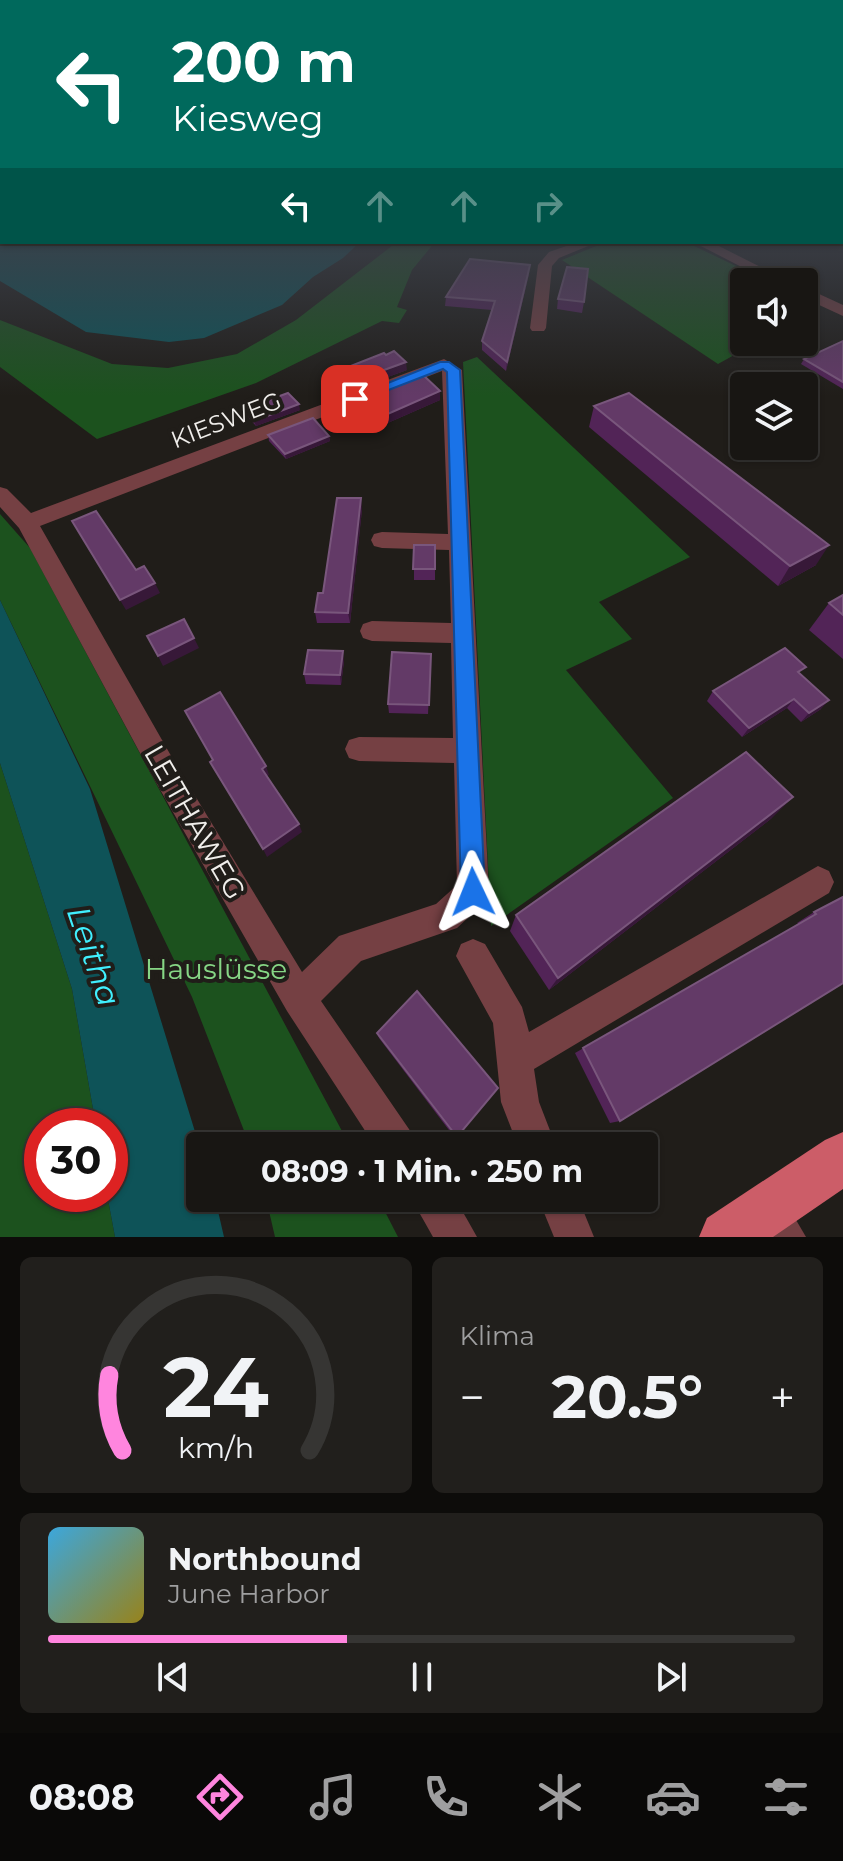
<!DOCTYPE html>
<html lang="de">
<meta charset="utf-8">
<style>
:root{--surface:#181613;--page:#211f1c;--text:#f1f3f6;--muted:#9f9fa0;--line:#363533;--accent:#ff85de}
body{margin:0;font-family:Montserrat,sans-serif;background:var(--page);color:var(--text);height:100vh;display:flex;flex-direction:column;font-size:30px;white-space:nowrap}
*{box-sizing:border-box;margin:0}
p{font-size:26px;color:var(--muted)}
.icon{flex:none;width:44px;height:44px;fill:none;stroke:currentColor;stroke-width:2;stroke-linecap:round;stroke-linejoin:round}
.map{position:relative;height:1237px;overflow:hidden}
.side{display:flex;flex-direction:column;gap:20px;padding:20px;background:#0d0c0a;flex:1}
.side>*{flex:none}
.banner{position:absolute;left:0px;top:0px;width:844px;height:244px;box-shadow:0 2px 6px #0004,0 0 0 2px var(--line);background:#00695c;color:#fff;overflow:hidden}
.fabs{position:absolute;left:730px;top:268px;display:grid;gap:16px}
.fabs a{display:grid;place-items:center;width:88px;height:88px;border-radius:8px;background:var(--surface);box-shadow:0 2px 6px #0004,0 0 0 2px var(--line);font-size:40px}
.speed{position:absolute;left:24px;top:1108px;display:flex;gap:16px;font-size:40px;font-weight:700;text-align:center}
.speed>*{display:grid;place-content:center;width:104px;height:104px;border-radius:50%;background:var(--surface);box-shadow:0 2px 6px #0004,0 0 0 2px var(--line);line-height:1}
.speed .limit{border:12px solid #d22;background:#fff;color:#111}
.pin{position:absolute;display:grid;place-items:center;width:68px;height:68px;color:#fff;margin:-34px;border-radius:16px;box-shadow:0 4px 12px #0006}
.me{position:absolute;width:88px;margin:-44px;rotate:358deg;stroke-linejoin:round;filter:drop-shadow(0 0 6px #0008)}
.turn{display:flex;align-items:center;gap:28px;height:168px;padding:0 40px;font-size:36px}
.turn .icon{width:104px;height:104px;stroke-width:2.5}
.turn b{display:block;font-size:56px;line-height:68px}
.lanes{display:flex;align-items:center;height:76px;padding:0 40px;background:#0003;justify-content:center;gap:40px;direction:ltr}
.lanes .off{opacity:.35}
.big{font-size:60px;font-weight:700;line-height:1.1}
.side .widget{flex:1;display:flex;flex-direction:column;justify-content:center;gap:12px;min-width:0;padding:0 28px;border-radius:12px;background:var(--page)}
.side .dial{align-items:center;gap:0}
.dial svg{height:208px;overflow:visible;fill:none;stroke:var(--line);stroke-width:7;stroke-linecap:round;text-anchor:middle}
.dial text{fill:var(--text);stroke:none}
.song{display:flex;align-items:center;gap:24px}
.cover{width:96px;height:96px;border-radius:12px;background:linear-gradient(135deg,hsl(200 70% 55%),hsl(50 70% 35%))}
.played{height:8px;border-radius:4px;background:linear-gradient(90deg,var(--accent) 40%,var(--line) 40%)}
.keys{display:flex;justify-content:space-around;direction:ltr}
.heat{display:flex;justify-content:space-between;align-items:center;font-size:44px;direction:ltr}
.side .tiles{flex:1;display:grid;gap:20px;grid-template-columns:1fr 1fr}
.widget:last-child{grid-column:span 2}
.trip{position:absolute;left:186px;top:1132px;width:472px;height:80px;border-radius:8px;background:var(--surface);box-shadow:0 2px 6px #0004,0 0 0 2px var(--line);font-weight:700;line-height:80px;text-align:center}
.dock{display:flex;height:128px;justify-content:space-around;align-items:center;background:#0a0908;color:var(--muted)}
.dock .icon{width:56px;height:56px}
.dock .active{color:var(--accent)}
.dock b{font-size:36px;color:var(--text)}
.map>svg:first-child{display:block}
</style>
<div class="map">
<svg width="843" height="1237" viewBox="0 0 843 1237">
<rect width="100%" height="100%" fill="#201d19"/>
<g fill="#1c521e">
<polygon points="397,242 435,242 412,270 397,307 407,310 399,323 382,321 256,383 97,439 0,367 0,320 112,364 168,368 237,354 296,320"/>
<polygon points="606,242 686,242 769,282 744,282 744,342 751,342 745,349 718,364 562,260"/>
<polygon points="477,357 690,557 599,602 632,639 566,670 673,798 491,926 463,362"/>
<polygon points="0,514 30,548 350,1146 250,1146 192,997 0,600"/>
<polygon points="0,763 72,989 96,1126 42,1126 42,1194 107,1194 115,1237 0,1237"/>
<polygon points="266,1198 378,1198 398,1237 275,1237"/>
</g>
<g fill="#0e5358">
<polygon points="0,223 2,242 360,242 343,258 313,277 282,305 204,338 169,342 86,332 0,281"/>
<polygon points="0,600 90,789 200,1148 200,1198 215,1198 224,1237 115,1237 107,1194 110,1194 110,1126 96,1126 72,989 0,763"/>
</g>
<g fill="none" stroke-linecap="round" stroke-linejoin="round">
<g fill="#754043" fill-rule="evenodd">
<polygon points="578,242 598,242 559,258 552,266 546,328 544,331 532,331 530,328 538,265 549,252"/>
<polygon points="693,242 711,242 790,282 771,282"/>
<polygon points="804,287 843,305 843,316 804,298"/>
<path d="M444,359l18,11 27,522 -5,11 -27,25 -96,33 -40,40 90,131 5,14h-41l-88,-135 -133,-232 -135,-251 -19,-21v-20l7,2 24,24zM442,371l6,163 -66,-2 -8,2 -3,6 3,6 8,2 67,2 2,73 -79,-2 -9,3 -3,7 3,7 9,3 79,2 2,95 -94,-1 -10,3 -4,9 4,9 10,3 95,2 3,122 -21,19 -97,32 -37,36 -128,-211 -134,-235z"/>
<polygon points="818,866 829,871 834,882 829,893 534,1069 539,1102 556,1146 518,1146 501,1102 493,1023 456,956 461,944 473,939 485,944 522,1007 529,1032"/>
<polygon points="768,1190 782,1196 806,1237 762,1237 748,1210 754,1196"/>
<polygon points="411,1198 455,1198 477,1237 433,1237"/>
<polygon points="538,1198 578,1198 594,1237 554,1237"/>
</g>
<polygon fill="#cc5d68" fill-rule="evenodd" points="843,1132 843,1189 773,1237 699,1237 707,1218 825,1140"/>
</g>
<g fill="#522457">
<polygon points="842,223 843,223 843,246 834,242 842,242"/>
<polygon points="529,274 506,371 482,350 482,341 492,310 445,306 446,297"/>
<polygon points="558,299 584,302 582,313 557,309"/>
<polygon points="843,341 843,389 801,364 804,359"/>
<polygon points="407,370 338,395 326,384 325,376"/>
<polygon points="440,391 440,400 374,429 352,409 352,400"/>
<polygon points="594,406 816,565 778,586 589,427"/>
<polygon points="244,409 300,410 256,426 245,414"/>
<polygon points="268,435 329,436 330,441 286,459 269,441"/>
<polygon points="362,509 350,623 317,623 315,612"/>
<rect x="414" y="545" width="21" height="35"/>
<polygon points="843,595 843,659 809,630 829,603"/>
<polygon points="431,654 428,714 389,713 388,704"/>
<polygon points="344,661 341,685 306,684 304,674"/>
<polygon points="801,674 821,709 801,722 787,708 742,737 707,701 713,691"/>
<polygon points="772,818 549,990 510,931 516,915"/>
<polygon points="843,897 620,1121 610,1123 575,1053 799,924 797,923 814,912"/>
<polygon points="377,1033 457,1137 455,1138 379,1038"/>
</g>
<g fill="#371838">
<polygon points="530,265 529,274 506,371 507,362"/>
<polygon points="406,362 407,370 338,395 337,387"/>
<polygon points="440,391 440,400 374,429 374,420"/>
<polygon points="299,404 300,410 256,426 254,421"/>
<polygon points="329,436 330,441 286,459 285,454"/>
<polygon points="361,498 362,509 350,623 348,613"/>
<polygon points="829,545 816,565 778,586 790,566"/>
<polygon points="155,583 160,593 126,610 120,600"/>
<polygon points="194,638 199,648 163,666 158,656"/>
<polygon points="343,651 344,661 341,685 340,675"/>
<polygon points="794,699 787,708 742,737 749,728"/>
<polygon points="829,700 821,709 801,722 809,713"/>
<polygon points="266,766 269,775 265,777 262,769"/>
<polygon points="793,797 772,818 549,990 558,978"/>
<polygon points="299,824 302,832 267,857 263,849"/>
</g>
<g fill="#633a67" stroke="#79567c" stroke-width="2">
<polygon points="470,259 530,265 507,362 482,341 495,301 446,297"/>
<polygon points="567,267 588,269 584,302 558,299"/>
<polygon points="843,341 843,382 804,359"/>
<polygon points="394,351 406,362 337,387 325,376 384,353 386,355"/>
<polygon points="421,373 440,391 374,420 352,400"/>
<polygon points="288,393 299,404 254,421 244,409"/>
<polygon points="629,393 829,545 790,566 594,406"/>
<polygon points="313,418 329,436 285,454 268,435"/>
<polygon points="337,498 361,498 348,613 315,612 318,593 323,593"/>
<polygon points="96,511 136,570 144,566 155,583 120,600 72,521"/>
<polygon points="414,545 435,545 435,569 413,569"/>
<polygon points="843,595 843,615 829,603"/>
<polygon points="184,619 194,638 158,656 147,636"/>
<polygon points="785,648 806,667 798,672 829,700 809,713 794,699 749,728 713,691"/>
<polygon points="308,650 343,651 340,675 304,674"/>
<polygon points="392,652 431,654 429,705 388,704"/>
<polygon points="220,692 266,766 262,769 299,824 263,849 210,762 213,760 185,711"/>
<polygon points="746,752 793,797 558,978 516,915"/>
<polygon points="843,897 843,983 620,1121 583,1048 816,914 814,912"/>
<polygon points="417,991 498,1088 457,1137 377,1033"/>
</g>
<linearGradient id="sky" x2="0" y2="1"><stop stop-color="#12100e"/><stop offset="0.56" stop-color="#3c4049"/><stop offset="1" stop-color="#3c4049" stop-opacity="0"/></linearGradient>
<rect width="843" height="396" fill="url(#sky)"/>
<polygon fill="#1a73e8" stroke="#114b97" stroke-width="2" points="440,362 449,362 460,370 485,892 482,900 473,904 465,900 461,892 447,372 443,369 360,401 348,399"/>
<g text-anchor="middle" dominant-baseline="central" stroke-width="8" stroke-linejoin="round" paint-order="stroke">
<g font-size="24" fill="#f0eeeb" stroke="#201d19">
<text transform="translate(226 420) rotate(-21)">KIESWEG</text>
</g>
<g font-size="28" fill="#f0eeeb" stroke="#201d19">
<text transform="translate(195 822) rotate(60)">LEITHAWEG</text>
</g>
<g font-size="28" fill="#86d685" stroke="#201d19">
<text x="216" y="969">Hauslüsse</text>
</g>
<g font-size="32" font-style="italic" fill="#40effe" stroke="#201d19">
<text transform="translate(94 956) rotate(71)">Leitha</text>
</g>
</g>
</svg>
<div class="fabs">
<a><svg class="icon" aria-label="sound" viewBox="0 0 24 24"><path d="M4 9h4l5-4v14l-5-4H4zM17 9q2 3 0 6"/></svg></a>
<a><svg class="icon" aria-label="layers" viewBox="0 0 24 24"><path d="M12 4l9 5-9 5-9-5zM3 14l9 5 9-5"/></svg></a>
</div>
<div class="speed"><div class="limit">30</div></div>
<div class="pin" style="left:355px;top:399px;background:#d93025"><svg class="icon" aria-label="arrive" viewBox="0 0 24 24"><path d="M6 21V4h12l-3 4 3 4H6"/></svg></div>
<svg class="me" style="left:473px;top:892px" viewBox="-20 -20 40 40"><path d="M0-17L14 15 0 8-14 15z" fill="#1a73e8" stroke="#fff" stroke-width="4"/></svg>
<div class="trip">08:09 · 1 Min. · 250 m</div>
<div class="banner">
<div class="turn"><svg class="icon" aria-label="left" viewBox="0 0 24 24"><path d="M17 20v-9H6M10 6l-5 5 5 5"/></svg><div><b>200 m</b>Kiesweg</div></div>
<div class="lanes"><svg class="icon" aria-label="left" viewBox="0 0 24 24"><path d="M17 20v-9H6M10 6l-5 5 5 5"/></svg><svg class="icon off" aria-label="ahead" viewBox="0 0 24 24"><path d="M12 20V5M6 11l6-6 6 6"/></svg><svg class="icon off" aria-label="ahead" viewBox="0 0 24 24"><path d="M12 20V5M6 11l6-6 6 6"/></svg><svg class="icon off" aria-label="right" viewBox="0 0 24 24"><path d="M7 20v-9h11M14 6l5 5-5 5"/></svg></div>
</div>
</div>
<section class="side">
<div class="tiles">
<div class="widget dial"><svg viewBox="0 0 100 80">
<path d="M14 69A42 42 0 1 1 86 69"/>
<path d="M14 69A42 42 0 0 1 9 40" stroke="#ff85de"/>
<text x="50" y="56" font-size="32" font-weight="700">24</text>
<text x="50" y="72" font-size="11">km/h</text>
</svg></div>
<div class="widget"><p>Klima</p>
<div class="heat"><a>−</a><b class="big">20.5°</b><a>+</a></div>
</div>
<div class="widget">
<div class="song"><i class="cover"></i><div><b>Northbound</b><p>June Harbor</p></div></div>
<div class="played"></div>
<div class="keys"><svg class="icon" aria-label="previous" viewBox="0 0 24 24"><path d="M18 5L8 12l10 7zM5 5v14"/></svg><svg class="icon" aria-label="pause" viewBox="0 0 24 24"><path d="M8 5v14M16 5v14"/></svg><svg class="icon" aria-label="next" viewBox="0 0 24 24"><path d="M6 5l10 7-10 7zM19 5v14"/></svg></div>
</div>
</div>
</section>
<nav class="dock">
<b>08:08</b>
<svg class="icon active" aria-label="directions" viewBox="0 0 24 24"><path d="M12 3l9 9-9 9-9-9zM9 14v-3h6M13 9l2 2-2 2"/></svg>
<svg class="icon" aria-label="music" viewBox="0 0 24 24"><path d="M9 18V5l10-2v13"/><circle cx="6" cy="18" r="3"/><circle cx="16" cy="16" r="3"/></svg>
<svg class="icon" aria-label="phone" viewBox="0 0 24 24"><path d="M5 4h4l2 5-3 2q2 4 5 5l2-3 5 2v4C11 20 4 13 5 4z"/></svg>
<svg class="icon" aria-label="climate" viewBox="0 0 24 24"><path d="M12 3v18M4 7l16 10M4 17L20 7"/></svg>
<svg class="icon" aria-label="car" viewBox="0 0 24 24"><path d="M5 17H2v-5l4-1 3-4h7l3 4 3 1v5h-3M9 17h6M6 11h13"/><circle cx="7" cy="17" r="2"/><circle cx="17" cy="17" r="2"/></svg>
<svg class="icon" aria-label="filters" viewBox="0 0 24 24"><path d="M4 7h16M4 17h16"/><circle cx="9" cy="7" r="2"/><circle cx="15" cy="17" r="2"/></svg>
</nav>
